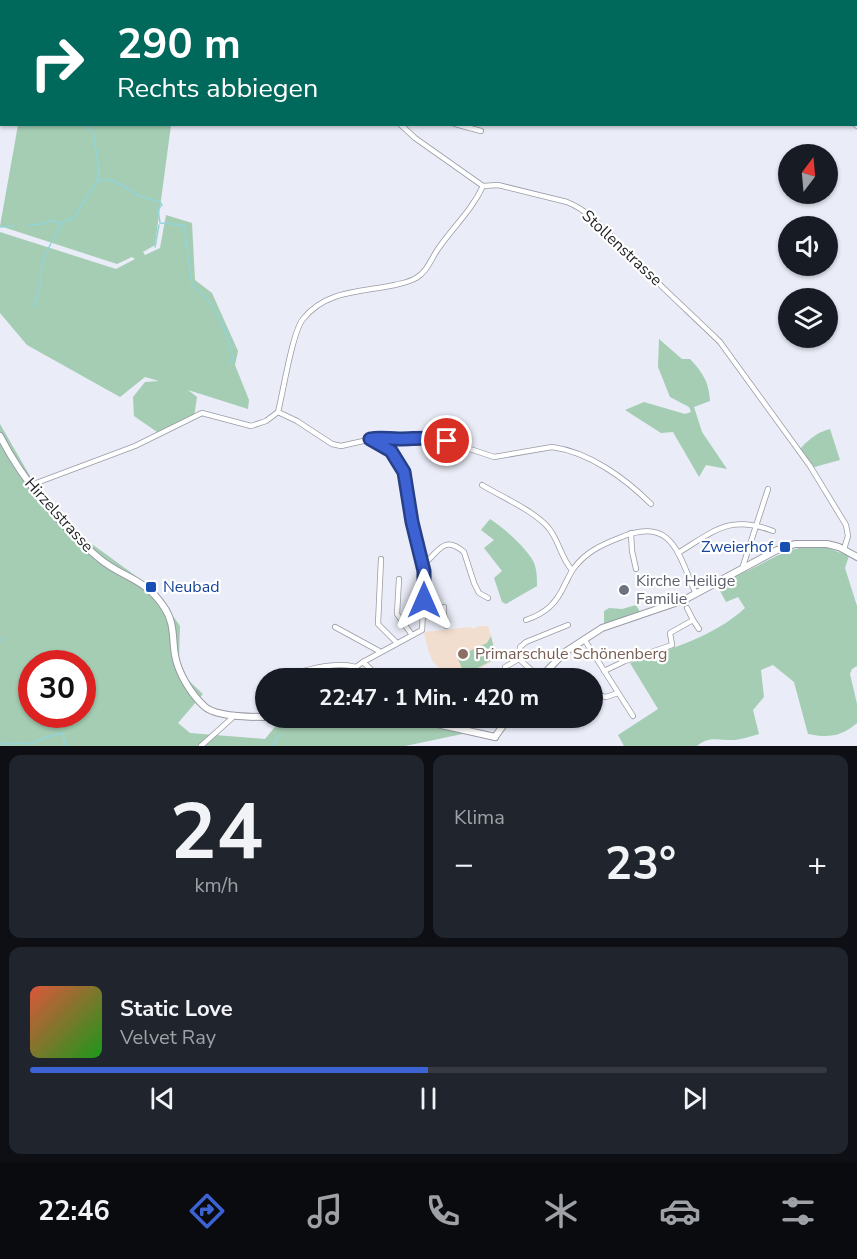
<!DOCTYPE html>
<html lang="de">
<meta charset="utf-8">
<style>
:root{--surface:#171b24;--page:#20242c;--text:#f1f3f6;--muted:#9ea1a6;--line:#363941;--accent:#3c62d3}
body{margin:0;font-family:"Nunito Sans",sans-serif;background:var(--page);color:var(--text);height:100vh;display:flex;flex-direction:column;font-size:22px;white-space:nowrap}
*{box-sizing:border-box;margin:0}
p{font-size:20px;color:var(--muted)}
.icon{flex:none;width:33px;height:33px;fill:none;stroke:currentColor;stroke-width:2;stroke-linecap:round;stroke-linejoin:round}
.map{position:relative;height:746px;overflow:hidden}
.drawer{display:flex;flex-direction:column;gap:9px;padding:9px;background:#0d0f14;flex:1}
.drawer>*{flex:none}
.hud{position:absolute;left:0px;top:0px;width:858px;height:126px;box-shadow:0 2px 4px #0004;background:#00695c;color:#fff;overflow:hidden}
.needle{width:39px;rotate:16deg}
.buttons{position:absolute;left:778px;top:144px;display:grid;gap:12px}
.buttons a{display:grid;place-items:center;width:60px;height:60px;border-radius:50%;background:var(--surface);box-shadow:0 2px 4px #0004;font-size:30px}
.speed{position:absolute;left:18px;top:650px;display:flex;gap:12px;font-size:30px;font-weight:700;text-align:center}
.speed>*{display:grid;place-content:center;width:78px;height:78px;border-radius:50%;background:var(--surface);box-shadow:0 2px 4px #0004;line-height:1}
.speed .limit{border:9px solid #d22;background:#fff;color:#111}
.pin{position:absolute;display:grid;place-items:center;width:51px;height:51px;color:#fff;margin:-26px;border:3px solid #fff;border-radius:50%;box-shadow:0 2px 6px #0007}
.me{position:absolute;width:66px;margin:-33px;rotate:0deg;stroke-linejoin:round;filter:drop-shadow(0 0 4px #0008)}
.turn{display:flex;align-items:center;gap:21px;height:126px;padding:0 18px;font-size:27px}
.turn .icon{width:78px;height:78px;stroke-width:2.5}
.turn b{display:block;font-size:42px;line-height:51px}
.big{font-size:45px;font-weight:700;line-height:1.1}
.drawer .widget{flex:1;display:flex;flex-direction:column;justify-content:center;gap:9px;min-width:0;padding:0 21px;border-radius:12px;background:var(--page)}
.drawer .dial{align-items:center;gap:0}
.dial b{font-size:78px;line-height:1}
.song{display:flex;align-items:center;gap:18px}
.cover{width:72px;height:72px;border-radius:9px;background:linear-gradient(135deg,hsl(10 70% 55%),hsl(120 70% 35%))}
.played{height:6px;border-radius:3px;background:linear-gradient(90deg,var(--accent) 50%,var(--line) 50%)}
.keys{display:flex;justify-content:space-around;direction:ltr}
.heat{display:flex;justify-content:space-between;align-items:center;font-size:33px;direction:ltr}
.drawer .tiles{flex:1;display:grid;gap:9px;grid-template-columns:1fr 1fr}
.widget:last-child{grid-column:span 2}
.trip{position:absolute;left:255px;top:668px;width:348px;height:60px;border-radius:30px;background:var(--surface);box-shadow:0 2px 4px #0004;font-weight:700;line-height:60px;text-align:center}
.tabs{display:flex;height:96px;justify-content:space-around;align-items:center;background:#090b0e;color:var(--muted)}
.tabs .icon{width:42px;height:42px}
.tabs .on{color:var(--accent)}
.tabs b{font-size:27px;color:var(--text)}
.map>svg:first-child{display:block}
</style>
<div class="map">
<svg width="857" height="746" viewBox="0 0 857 746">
<rect width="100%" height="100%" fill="#eaecf7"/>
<polygon fill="#f2decf" points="479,626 488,626 498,658 464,678 450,678 433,662 428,650 424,632 471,627 473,629"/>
<g fill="#a4cdb3" fill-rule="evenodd">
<polygon points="18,125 171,125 155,245 143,252 145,255 160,248 166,215 192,223 195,280 212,293 238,351 235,365 249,400 248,409 188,390 197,397 194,417 160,434 134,416 133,397 145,382 159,381 145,377 120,397 27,345 0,313 0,232 116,269 135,259 132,257 117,264 0,226"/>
<path d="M659,339l23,20h8c13,14 19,23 20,42l-16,6 8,25 25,37 -21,-4 -7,12 -26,-45 -12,1 -36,-23 19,-8 41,12 6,-2 -2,-5 -19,-10 -12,-30z"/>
<path d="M0,424l38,66 36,41 81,59 25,36 -1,34 9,20 15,14 -25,29 12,10 75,6 18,-22h123l66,15 -67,14h-405zM32,663h50v51h-50z"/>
<path d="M830,429l10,31 -29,8 -12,-18c8,-9 18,-18 31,-21z"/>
<path d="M490,519c14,9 33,26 42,40 5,8 5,18 5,27l-31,18 -4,-2 -8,-24 8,-7 -18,-23 10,-8 -13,-10z"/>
<path d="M804,547l24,1 21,8 -4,12 12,38v60l-5,3 -2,5 7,30v19c-16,14 -29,15 -49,11l-14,-52 -21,-17 -12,5 3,27 -11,13 6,24c-8,2 -16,5 -24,6 -14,1 -26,-5 -38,6h-73l-6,-11 40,-26 -28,-46c39,-14 84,-26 115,-55l-7,-11 -12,5 -8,-15c12,-9 24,-13 37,-20 16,-8 31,-17 49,-20z"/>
<polygon points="636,605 640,612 606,624 604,623 604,611 609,608 622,609"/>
<polygon points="491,636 496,658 465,675 457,657 487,643"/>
</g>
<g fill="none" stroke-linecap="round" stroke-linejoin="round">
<g stroke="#93d4d9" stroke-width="1.5">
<polyline points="830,0 830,2"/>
<polyline points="692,2 694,0"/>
<polyline points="0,64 2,66"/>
<path d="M98,180h14l28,16 20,6 2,3 -4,4 2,14 24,2 8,60c23,16 36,47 41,74l-3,5"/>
<polyline points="29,225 42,224 53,220 60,224"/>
<polyline points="0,227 14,226"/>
<polyline points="155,247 159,225"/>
<polyline points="34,306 41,283 42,262 53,239 63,222 74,218 98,180 99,168 93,133 84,124"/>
<polyline points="0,641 3,639"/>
<polyline points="0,742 4,745 10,743 14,744 20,743 31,744 41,739 61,733 63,734 65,746"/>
<polyline points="272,746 280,734"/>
</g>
<defs>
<g id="minor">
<polyline points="310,0 313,2"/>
<polyline points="787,0 788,2"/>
<polyline points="335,2 336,0"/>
<path d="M400,124l15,14 68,48 15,-1 69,17c25,10 41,32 60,50 30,31 62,60 93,90l90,124 36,59 2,11 -4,13"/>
<polyline points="455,124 481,131"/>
<polyline points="855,124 857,126"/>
<path d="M483,186c-11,24 -30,41 -45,63 -7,10 -11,23 -22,29 -6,4 -14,5 -21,7 -34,7 -69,5 -92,34 -11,14 -20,74 -25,93l19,9 35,23 9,2 40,-9 17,2 39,-1 57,19 58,-10c37,5 73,31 99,57"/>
<polyline points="31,485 135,446 202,413 251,426 266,421 278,412"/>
<path d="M482,485c20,12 48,24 64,40 13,13 14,32 26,45"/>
<polyline points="631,533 632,551 636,569"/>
<path d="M678,553c36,-22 52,-39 95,-22"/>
<polyline points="381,559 378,624 396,642"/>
<path d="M423,564c15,-9 19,-31 41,-12l10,31 5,10 9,5"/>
<polyline points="742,569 768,489"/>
<polyline points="399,579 397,614 412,635"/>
<polyline points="687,608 693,620"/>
<polyline points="444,615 446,626"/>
<polyline points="423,616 444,615 444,607"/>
<path d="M526,620c20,-7 30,-16 39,-36 3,-5 5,-11 9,-16 12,-16 27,-23 45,-30 54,-23 59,16 77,56"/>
<polyline points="335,627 379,651"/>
<polyline points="584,639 633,716"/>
<polyline points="363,662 380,678"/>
<polyline points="505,667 519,659"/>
<polyline points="604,671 625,661 672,645 670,633 693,620 699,629"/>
<path d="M288,676c20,-7 48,-15 68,-9"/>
<polyline points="348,678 356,667 363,662 422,630 425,577 412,522 404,472 391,451 371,439"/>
<polyline points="540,678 519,659 520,647 526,642 568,625"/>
<polyline points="592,694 606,697 618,693"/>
<polyline points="201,746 232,718 233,715"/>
</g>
<g id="tertiary">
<path d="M0,436c22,43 62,92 100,123 23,19 45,19 64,48 11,16 8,31 11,48 3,18 16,39 29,51 11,11 46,11 62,11"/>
<polyline points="540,678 565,652 602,628 684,600 777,550 795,544 827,544 839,547 857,557"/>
<polyline points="406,717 495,737"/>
<polyline points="495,737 509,717"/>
</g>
</defs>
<use href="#minor" stroke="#999ba5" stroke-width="6"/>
<use href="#tertiary" stroke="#999ba5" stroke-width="8"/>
<use href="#minor" stroke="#fff" stroke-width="4.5"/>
<use href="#tertiary" stroke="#fff" stroke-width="6"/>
</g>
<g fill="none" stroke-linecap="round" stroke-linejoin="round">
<defs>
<path id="route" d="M424,600v-29l-12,-49 -8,-50 -13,-21 -21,-12c10,-2 19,0 29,0 17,0 32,-3 48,2"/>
</defs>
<use href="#route" stroke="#274089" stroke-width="15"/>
<use href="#route" stroke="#3c62d3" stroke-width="10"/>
</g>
<g fill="#1a4fb4" stroke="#fff" stroke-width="2">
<rect x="779" y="541" width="12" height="12" rx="3"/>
<rect x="145" y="581" width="12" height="12" rx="3"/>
</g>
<circle fill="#6b7280" stroke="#fff" stroke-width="2" cx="624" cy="590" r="6"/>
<circle fill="#8d6e63" stroke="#fff" stroke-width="2" cx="463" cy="654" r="6"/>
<g text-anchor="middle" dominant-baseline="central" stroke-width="4.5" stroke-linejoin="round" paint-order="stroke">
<g font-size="16" fill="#1f2024" stroke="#fff">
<text transform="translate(622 248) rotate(43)">Stollenstrasse</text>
<text transform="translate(59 515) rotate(48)">Hirzelstrasse</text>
</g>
<g font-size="16" fill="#164399" stroke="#fff" text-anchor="end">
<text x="773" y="547">Zweierhof</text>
<text x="163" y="587" text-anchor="start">Neubad</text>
</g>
<g font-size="16" fill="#5b616d" stroke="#fff" text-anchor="start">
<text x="636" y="581">Kirche Heilige<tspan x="636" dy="18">Familie</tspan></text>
</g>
<g font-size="16" fill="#785e54" stroke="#fff" text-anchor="start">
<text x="475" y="654">Primarschule Schönenberg</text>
</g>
</g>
</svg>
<div class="buttons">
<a><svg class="needle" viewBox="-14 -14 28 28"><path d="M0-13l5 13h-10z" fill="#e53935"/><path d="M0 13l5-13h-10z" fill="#9ea1a6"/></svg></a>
<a><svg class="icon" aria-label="sound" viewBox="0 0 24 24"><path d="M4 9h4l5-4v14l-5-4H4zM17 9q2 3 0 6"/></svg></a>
<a><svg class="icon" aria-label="layers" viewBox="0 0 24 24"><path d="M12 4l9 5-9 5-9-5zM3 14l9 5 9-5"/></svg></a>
</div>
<div class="speed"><div class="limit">30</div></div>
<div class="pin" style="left:447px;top:441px;background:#d93025"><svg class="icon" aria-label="arrive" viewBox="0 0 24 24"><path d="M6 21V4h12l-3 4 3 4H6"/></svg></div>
<svg class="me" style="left:424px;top:600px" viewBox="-20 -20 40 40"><path d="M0-17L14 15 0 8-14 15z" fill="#3c62d3" stroke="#fff" stroke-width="4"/></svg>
<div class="trip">22:47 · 1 Min. · 420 m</div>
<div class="hud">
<div class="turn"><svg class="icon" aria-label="right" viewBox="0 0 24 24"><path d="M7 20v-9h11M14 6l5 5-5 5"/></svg><div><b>290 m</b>Rechts abbiegen</div></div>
</div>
</div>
<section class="drawer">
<div class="tiles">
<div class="widget dial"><b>24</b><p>km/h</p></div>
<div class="widget"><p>Klima</p>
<div class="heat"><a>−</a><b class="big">23°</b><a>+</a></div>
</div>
<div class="widget">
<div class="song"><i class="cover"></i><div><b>Static Love</b><p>Velvet Ray</p></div></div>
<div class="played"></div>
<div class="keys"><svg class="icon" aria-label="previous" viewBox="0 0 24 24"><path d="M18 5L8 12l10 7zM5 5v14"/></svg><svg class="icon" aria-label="pause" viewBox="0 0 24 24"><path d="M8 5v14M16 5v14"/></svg><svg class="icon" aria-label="next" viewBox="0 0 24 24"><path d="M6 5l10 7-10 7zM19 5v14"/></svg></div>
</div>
</div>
</section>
<nav class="tabs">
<b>22:46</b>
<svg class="icon on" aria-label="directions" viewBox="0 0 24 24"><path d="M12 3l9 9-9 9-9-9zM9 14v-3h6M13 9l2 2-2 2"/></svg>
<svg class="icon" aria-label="music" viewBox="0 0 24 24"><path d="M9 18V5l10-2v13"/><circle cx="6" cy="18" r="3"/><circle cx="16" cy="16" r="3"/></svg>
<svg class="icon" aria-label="phone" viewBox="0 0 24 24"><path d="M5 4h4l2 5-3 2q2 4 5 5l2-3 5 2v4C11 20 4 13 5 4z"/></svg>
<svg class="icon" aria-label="climate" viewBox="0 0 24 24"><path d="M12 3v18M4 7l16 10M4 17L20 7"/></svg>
<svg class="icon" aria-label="car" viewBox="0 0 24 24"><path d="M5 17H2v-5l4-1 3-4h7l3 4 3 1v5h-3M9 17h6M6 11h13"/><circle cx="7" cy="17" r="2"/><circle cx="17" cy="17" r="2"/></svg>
<svg class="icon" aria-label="filters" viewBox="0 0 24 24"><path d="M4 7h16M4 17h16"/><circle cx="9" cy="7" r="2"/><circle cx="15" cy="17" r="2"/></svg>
</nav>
